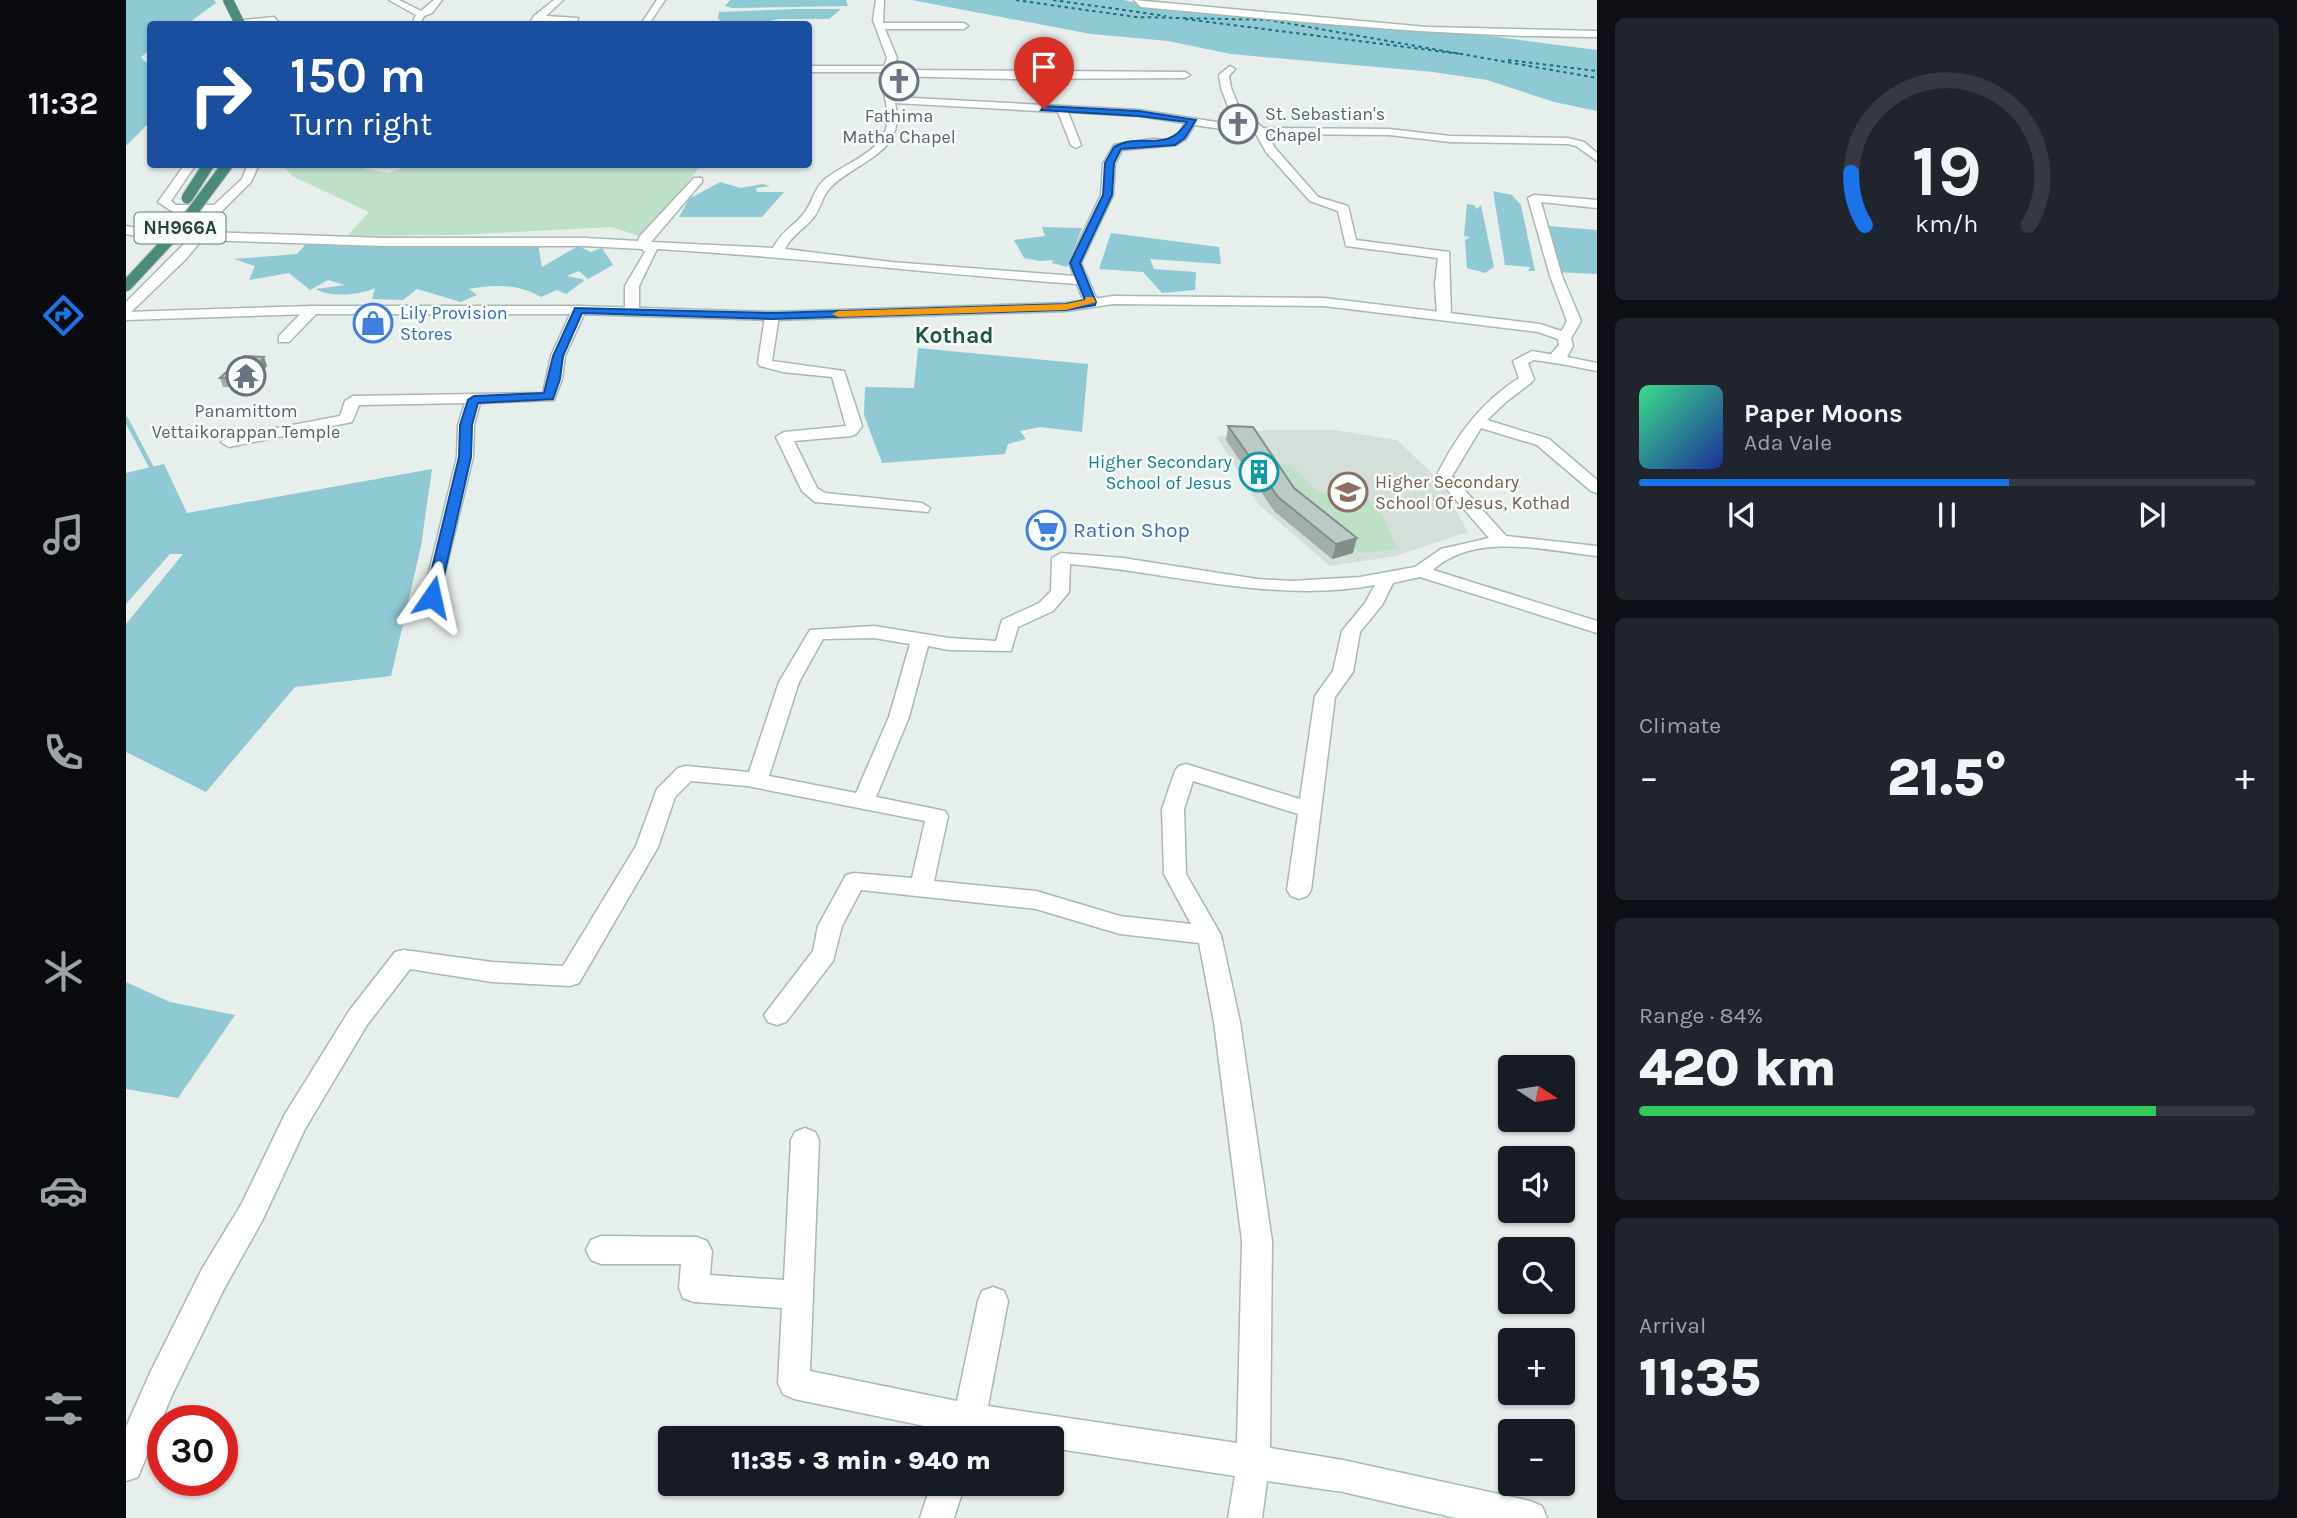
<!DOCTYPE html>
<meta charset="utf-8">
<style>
:root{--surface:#171b24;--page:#20242c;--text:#f1f3f6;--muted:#9ea1a6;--line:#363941;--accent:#1a73e8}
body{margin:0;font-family:Karla,sans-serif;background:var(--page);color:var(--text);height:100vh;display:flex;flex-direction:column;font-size:26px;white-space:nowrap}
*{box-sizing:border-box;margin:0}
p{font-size:23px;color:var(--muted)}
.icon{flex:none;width:38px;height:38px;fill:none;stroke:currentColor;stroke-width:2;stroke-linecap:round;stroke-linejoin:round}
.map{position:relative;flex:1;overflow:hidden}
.sheet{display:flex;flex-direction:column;gap:18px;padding:18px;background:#0d0f14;width:700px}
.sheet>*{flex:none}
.hud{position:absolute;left:21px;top:21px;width:665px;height:147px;border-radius:7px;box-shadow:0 2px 5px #0004;background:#1a4fa0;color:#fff;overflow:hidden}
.needle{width:46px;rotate:102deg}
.tools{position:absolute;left:1372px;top:1055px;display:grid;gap:14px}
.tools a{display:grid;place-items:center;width:77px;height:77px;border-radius:7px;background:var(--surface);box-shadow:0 2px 5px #0004;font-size:35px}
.speed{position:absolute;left:21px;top:1405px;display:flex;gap:14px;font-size:35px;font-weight:700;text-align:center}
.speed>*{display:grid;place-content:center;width:91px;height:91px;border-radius:50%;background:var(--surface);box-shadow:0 2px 5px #0004;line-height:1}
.speed .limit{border:10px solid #d22;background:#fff;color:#111}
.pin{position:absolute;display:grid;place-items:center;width:60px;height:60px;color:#fff;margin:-72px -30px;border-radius:50% 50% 50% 0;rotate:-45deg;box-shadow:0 0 7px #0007}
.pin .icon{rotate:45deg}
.me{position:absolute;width:77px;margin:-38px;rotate:11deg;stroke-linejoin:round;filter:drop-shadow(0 0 5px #0008)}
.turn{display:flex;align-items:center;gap:24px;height:147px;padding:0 28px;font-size:32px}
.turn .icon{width:91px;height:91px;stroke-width:2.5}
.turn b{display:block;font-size:49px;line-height:60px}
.big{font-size:52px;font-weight:800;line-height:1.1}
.sheet .tile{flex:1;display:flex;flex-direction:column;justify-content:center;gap:10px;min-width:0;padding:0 24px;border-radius:10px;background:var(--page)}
.sheet .dial{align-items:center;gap:0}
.dial svg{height:182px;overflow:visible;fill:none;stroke:var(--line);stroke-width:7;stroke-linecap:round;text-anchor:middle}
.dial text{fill:var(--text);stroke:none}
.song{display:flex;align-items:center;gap:21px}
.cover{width:84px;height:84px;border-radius:10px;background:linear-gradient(135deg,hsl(150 70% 55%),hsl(230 70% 35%))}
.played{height:7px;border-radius:4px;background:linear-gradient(90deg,var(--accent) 60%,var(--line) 60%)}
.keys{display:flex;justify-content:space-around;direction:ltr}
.heat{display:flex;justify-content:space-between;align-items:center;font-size:38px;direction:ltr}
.charge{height:10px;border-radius:5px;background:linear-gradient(90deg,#34c759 84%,var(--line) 0)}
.trip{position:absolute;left:532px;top:1426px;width:406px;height:70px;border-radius:7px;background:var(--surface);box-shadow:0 2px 5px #0004;font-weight:800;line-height:70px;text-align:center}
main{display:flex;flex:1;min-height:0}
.tab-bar{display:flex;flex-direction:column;width:126px;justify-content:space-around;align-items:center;background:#090b0e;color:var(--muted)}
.tab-bar .icon{width:49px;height:49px}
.tab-bar .active{color:var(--accent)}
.tab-bar b{font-size:32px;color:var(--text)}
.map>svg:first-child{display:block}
</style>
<main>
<nav class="tab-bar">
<b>11:32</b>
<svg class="icon active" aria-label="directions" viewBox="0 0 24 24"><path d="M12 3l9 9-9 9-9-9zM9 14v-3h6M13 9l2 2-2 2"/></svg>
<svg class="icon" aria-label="music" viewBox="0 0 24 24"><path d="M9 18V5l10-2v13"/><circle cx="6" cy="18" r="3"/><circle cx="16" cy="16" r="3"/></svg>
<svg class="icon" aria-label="phone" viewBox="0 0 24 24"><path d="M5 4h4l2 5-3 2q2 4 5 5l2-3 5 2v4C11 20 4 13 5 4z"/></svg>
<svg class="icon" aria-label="climate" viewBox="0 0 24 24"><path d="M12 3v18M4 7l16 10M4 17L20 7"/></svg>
<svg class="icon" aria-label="car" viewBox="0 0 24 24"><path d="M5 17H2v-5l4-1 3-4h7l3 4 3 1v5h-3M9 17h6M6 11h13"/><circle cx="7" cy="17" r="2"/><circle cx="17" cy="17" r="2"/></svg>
<svg class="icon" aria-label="filters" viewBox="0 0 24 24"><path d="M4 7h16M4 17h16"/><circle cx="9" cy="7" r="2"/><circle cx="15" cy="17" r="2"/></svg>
</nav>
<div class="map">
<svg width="1471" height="1518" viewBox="0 0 1471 1518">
<rect width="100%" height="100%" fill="#e6efeb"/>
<polygon fill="#d4dfda" points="1143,430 1208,430 1271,440 1313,480 1342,532 1270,556 1204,566 1132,504 1091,437"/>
<g fill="#bfe0c8">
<polygon points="289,164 575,165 549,199 514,236 485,227 333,235 221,236 243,212 166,176 157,165 219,165 262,173"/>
<polygon points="1145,464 1166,465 1190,491 1250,502 1272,549 1234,553 1172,504"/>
</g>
<g fill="#8ec9d4">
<polygon points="0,0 88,0 90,3 61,24 24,24 24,50 15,57 24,67 24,122 0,146"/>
<polygon points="604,0 720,0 722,6 606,8 599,6"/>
<polygon points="786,0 997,0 1046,10 1372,37 1471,50 1471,111 1428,102 1361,80 1307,72 1105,54 1042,41 965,34"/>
<polygon points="668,9 715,9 703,19 653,19 628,24 591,22 595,20 592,19 593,12"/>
<polygon points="594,182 615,188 637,184 644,186 630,188 631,192 658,192 636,217 553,217 563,199"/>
<polygon points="1367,191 1386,195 1395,205 1409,271 1402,271 1404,267 1379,265"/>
<polygon points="1341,204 1352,206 1348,206 1351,209 1355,205 1368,267 1359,273 1341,268 1339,240 1344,237 1338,236"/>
<polygon points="1410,225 1471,230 1471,274 1428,272"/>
<polygon points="916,227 956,228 941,267 926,263 927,260 913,261 898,258 888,240 919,236"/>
<polygon points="985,233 1093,247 1095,264 1024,259 1028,269 1070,272 1069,290 1036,293 1017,272 973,269"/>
<path d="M204,241l208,3 4,23 36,-21 13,6 11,-4 11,17 -25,14 -9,-8 -12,5 18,4 -19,14 -9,-4 -16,7c-21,-13 -48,-13 -72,-8l8,6 -16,7 -44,-13 -14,11 -31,-1 3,-11c-15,7 -45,10 -59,1l29,-4 -17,-5 -18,10 -21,-17 -40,7 6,-14 -21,-7 63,-5 8,-9z"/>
<polygon points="792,348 962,364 956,432 914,427 894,431 900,439 882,444 879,454 756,463 738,415 739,387 788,388"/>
<polygon points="38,464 61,513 306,469 295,546 265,676 169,687 80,792 0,752 0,624 57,554 44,554 0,604 0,473"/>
<polygon points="0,982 44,1002 109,1015 52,1098 0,1089"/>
</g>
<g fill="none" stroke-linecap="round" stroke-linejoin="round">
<polyline stroke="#8ec9d4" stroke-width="4.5" points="0,419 29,474"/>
<g stroke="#1c6f80" stroke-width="2" stroke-dasharray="3.5 3.5" stroke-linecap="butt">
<polyline points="890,0 1009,17 1143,20 1471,78"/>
<polyline points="927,0 1040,16"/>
<polyline points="1059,19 1335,54"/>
<polyline points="1382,60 1471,71"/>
</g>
<defs>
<g id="minor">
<polygon points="263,0 273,0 295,11 308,0 316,0 306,13 298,16 294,24 286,24 290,15"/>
<polygon points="428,0 437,0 420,16 452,18 450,24 414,21 409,24 403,24 408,16"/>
<polygon points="531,0 539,0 523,24 515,24"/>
<path d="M750,0h8l-1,23h81l4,3 -4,3h-79l12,29 -5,12 293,2 5,3 -5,3 -172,1 -121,-3 2,21 245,13 110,17 -7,-6 -9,-2 -12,-31 -2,-13 11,-9 5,3 -6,7 2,12 11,27 7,1 14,12 126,1 61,7 118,2 16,4 13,11v8l-21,-15 -8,-2 -118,-2 -61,-7 -122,-1 8,14 43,49 30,9 8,34 93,12 2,63 -7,4 -7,-4 -2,-31 3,-26 -92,-12 -8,-35 -28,-10 -44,-49 -10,-18 -62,-9 -8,14 -10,6 -54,5 -7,14 -2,31 -32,68 17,39 -7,4 -7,-4 -7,-18c-140,-10 -280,-27 -420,-35l-18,37v25l-7,4 -7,-4v-25l20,-34 -3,-3 -57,-3h-202l-181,-6 -17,20 -54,52 -5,1v-11l63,-63 -43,-1 -20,-4v-8l20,4 49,2 13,-20h-35l-15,-10 27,-38h11l-25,37 5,4h38l28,-26 6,-15h11l-8,18 -32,32 -11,18 175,6h202l53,3 2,-5 54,-58h8v4l-51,60 122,6c11,-20 21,-21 32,-36 8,-11 9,-23 19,-32 19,-16 53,-25 62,-51 5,-19 -5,-39 -4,-57h-74v-6h76l3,-8 -14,-38zM769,103l163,9 13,33 5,3 5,-3 -13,-33 71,4 46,7 -7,12 -8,5 -18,-1 -38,6 -11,19 -2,31 -32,68 5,13 -183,-14 -106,-13c8,-16 19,-19 29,-32 7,-9 8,-21 16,-29 27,-28 77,-34 65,-85z"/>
<polygon points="148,17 154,24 104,24 108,21"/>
<polygon points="1408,195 1471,200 1471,208 1415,202 1436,276 1455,321 1444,340 1439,341 1432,337 1441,321 1424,276 1402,198"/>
<polygon points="186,306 191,307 191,313 163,342 153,342 153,336 181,307"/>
<polygon points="453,306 460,310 439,356 436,379 428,400 354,403 348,425 347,457 312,601 300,601 297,597 331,457 332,425 339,403 233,405 226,422 103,447 95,442 103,437 214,416 219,401 227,396 417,393 425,356 446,310"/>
<polygon points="646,312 653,316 646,361 718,371 736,426 730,434 725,436 668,441 691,488 699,493 796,503 804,508 802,512 689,502 676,491 650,437 658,432 720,426 706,377 657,372 634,366 632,363 639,316"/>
<path d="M1406,351l34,6 2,3 -7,4 -27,-4 -6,3 6,16 -2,3 -26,20 -19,18 62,19 48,41v13l-6,-2 -54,-46 -56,-17 -29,48 54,60 91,10v10c-51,-5 -122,-25 -164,14l164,51v12l-177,-56 -27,6 -11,22 -22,27 -7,40 -18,25 -24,193 -4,6 -8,3 -8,-3 -4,-6 11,-76 -105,-33 -9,28 2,65 35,61 19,87 32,219 -2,207 73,12 187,41 12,5 5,12h-91l-113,-26 -76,-11 -5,37h-34l7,-42 -183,-28v-10h-106l3,-7 -155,-32 -11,-5 -5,-11 4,-75 -88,-6 -11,-4 -4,-10 2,-24h-80l-10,-4 -5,-10 5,-10 10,-4 96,1 10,4 5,10 -2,24 74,5 7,-140 4,-8 10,-4 10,4 4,8 -9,231 147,30 21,-100 4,-10 11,-4 11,4 4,10 -20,105 249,37 5,-202 -28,-219 -15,-79 -79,-9 -84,-25 -175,-19 -19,36 -9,35 -47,61 -9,3 -9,-3 -4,-7 49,-64 5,-25 28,-51 8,-2 58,5 13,-57 -178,-35 -56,-5 -16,16 -17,50 -79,136 -9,3 -78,-4 -82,-13 -43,56 -62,104 -43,92 -38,68 -52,106 -34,82 -12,4v-54l24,-54 52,-104 40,-66 43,-89 64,-103 46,-59 9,-2 88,12 71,4 73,-120 21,-57 21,-21 8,-2 63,6 30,-90 31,-52 64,-4 75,12 47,3 6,-21 37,-17 12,-12 1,-33 9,-5 62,5 134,21 34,2 69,-4 55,-10 26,-18 48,-11 -53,-61c20,-41 44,-74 83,-99l-6,-17zM944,564c101,8 203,40 305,21l-10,18 -23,28 -9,40 -18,25 -15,103 -114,-35 -7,2 -4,5 -13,38 2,65 27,50 -71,-8 -84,-25 -102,-10 14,-65 -3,-5 -69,-14 33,-80 19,-71 21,4 62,1 7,-24 35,-16 16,-19zM748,638l36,6 -21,73 -33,76 -87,-17 30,-94 24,-43z"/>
<polygon points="805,1484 839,1484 828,1518 794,1518"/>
</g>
<path id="tertiary" d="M1008,0l292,27 171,4v6c-153,0 -304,-16 -456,-30z"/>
<polygon id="secondary" points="987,296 1198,298 1414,324 1444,334 1447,346 1441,357 1471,363 1471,371 1430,363 1425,354 1433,345 1432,339 1412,332 1198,306 987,304 940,311 646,320 453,314 186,314 0,320 0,312 186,306 453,306 646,312 940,303"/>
</defs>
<use href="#minor" stroke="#a8b8b2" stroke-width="3"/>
<use href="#tertiary" stroke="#a8b8b2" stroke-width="3"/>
<use href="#secondary" stroke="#a4bbb3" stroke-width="3"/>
<use href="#minor" fill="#fff" fill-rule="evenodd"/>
<use href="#tertiary" fill="#fff" fill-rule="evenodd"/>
<use href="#secondary" fill="#fff" fill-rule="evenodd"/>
<defs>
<polyline id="trunk-bridge-far1" points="102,0 114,24"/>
<g id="trunk-bridge">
<polyline points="61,198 83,164"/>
<polyline points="0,286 55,227 102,164"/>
</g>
</defs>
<use href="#trunk-bridge-far1" stroke="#c2cac8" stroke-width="11" stroke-linecap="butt"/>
<use href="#trunk-bridge" stroke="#c2cac8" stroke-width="13" stroke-linecap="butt"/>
<use href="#trunk-bridge-far1" stroke="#4c8a7c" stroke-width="10"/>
<use href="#trunk-bridge" stroke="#4c8a7c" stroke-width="11"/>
</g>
<g fill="#a1aea9">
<polygon points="138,357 141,366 124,387 97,387 94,378"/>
<polygon points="1102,426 1168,488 1227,553 1206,559 1148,511 1100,440"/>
</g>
<g fill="#838d89">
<polygon points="138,357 141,366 124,387 121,377"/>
<polygon points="1231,538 1227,553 1206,559 1210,544"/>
</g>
<g fill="#bbcac4" stroke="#838d89" stroke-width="2">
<polygon points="118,356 138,357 121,377 94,378"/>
<polygon points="1102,426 1127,427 1168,488 1231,538 1210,544 1152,497"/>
</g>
<path fill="#1a73e8" stroke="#114b97" stroke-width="2" d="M918,106l95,5 57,9 -11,18 -10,7 -54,4 -7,14 -2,32 -32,68 16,39 -1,3 -29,5 -294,9 -190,-6 -19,43 -3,23 -7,20 -75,4 -6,22 -1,32 -32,140 -2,3h-10l-2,-3 34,-140 1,-32 8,-25 6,-4 70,-3 9,-37 22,-48 197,5 294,-9 19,-4 -15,-37 33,-68 2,-32 9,-16c29,-16 52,8 73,-25l-48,-6 -98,-6z"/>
<polygon fill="#f59e0b" points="960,297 967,297 970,302 940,310 712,317 706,314 712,311 940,304 959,300"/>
<defs>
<symbol id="church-ring" viewBox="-11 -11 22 22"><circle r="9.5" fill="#f7fbf9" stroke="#6b7280" stroke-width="1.5"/><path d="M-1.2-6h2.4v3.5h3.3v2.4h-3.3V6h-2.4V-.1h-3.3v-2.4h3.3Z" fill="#6b7280"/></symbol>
<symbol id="shop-ring" viewBox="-11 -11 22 22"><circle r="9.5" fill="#f7fbf9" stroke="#3f7fe0" stroke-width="1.5"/><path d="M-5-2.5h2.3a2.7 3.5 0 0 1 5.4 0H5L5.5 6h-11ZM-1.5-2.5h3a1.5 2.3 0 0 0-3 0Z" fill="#3f7fe0"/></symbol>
<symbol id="temple-ring" viewBox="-11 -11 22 22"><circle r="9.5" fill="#f7fbf9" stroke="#6b7280" stroke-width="1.5"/><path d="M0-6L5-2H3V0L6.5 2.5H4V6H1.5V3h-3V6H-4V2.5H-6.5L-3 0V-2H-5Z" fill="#6b7280"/></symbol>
<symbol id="building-ring" viewBox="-11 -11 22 22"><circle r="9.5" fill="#f7fbf9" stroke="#0f9aa8" stroke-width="1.5"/><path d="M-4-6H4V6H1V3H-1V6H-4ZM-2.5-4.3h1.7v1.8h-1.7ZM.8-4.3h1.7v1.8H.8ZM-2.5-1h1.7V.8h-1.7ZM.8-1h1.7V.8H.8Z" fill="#0f9aa8"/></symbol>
<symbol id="school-ring" viewBox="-11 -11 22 22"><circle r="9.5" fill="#f7fbf9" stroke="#8d6e63" stroke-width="1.5"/><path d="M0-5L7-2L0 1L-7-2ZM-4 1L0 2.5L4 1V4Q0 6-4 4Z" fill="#8d6e63"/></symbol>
<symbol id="supermarket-ring" viewBox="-11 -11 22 22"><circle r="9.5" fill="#f7fbf9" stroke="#3f7fe0" stroke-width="1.5"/><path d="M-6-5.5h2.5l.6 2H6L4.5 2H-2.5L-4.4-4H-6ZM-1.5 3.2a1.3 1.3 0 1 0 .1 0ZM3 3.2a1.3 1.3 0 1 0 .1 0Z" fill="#3f7fe0"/></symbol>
</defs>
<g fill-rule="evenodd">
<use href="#church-ring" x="751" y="59" width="44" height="44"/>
<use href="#church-ring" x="1090" y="102" width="44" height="44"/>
<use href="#shop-ring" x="225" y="301" width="44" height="44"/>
<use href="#temple-ring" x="98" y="354" width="44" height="44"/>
<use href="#building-ring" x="1111" y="450" width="44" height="44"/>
<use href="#school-ring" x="1200" y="470" width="44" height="44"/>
<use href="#supermarket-ring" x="898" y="508" width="44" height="44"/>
</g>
<g text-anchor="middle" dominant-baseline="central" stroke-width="5" stroke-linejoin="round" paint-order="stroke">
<g font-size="18" fill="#5b616d" stroke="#f7fbf9">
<text x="1139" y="114" text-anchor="start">St. Sebastian's<tspan x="1139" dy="21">Chapel</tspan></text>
<text x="773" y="116">Fathima<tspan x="773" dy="21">Matha Chapel</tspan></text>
<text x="120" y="411">Panamittom<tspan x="120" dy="21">Vettaikorappan Temple</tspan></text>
</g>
<g font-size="18" fill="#366cbe" stroke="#f7fbf9" text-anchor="start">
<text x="274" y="313">Lily Provision<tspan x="274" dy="21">Stores</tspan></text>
</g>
<g font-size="18" fill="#0d838f" stroke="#f7fbf9" text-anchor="end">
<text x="1106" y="462">Higher Secondary<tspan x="1106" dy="21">School of Jesus</tspan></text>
</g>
<g font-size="18" fill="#785e54" stroke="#f7fbf9" text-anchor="start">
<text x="1249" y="482">Higher Secondary<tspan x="1249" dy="21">School Of Jesus, Kothad</tspan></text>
</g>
<rect fill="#f7fbf9" stroke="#637a73" stroke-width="2" x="8.5" y="212.5" width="91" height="31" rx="5"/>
<g font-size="19" font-weight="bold" fill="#24423a">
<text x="54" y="228">NH966A</text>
</g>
<g font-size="21" fill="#366cbe" stroke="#f7fbf9" text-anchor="start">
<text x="947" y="530">Ration Shop</text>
</g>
<g font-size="23" font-weight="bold" fill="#1f5548" stroke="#f7fbf9">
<text x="828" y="335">Kothad</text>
</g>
</g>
</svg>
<div class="tools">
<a><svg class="needle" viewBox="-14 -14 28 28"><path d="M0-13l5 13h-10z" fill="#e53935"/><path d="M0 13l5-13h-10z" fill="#9ea1a6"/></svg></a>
<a><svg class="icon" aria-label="sound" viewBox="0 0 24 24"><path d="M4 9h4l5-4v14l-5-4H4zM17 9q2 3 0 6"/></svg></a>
<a><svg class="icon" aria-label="search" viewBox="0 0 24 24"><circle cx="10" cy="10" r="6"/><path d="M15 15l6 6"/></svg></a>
<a>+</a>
<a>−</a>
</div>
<div class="speed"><div class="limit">30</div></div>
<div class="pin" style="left:918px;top:109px;background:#d93025"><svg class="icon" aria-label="arrive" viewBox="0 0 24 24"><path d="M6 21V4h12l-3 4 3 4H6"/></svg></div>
<svg class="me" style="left:306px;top:597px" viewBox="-20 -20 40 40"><path d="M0-17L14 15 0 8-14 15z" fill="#1a73e8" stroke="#fff" stroke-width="4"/></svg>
<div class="trip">11:35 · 3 min · 940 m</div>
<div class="hud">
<div class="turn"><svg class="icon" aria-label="right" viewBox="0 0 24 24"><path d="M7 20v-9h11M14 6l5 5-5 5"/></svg><div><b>150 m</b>Turn right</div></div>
</div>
</div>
<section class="sheet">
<div class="tile dial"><svg viewBox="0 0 100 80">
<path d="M14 69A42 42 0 1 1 86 69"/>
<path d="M14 69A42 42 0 0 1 8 46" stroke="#1a73e8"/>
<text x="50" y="56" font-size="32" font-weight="700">19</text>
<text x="50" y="72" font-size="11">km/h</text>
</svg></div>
<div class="tile">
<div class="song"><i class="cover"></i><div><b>Paper Moons</b><p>Ada Vale</p></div></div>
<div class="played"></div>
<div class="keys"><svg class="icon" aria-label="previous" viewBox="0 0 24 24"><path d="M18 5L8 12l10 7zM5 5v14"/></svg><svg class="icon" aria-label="pause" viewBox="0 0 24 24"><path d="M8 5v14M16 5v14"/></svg><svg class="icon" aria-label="next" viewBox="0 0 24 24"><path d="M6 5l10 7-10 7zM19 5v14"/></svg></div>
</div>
<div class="tile"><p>Climate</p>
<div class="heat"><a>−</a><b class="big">21.5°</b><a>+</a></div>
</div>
<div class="tile"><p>Range · 84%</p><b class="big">420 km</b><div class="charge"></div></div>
<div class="tile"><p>Arrival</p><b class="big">11:35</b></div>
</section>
</main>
